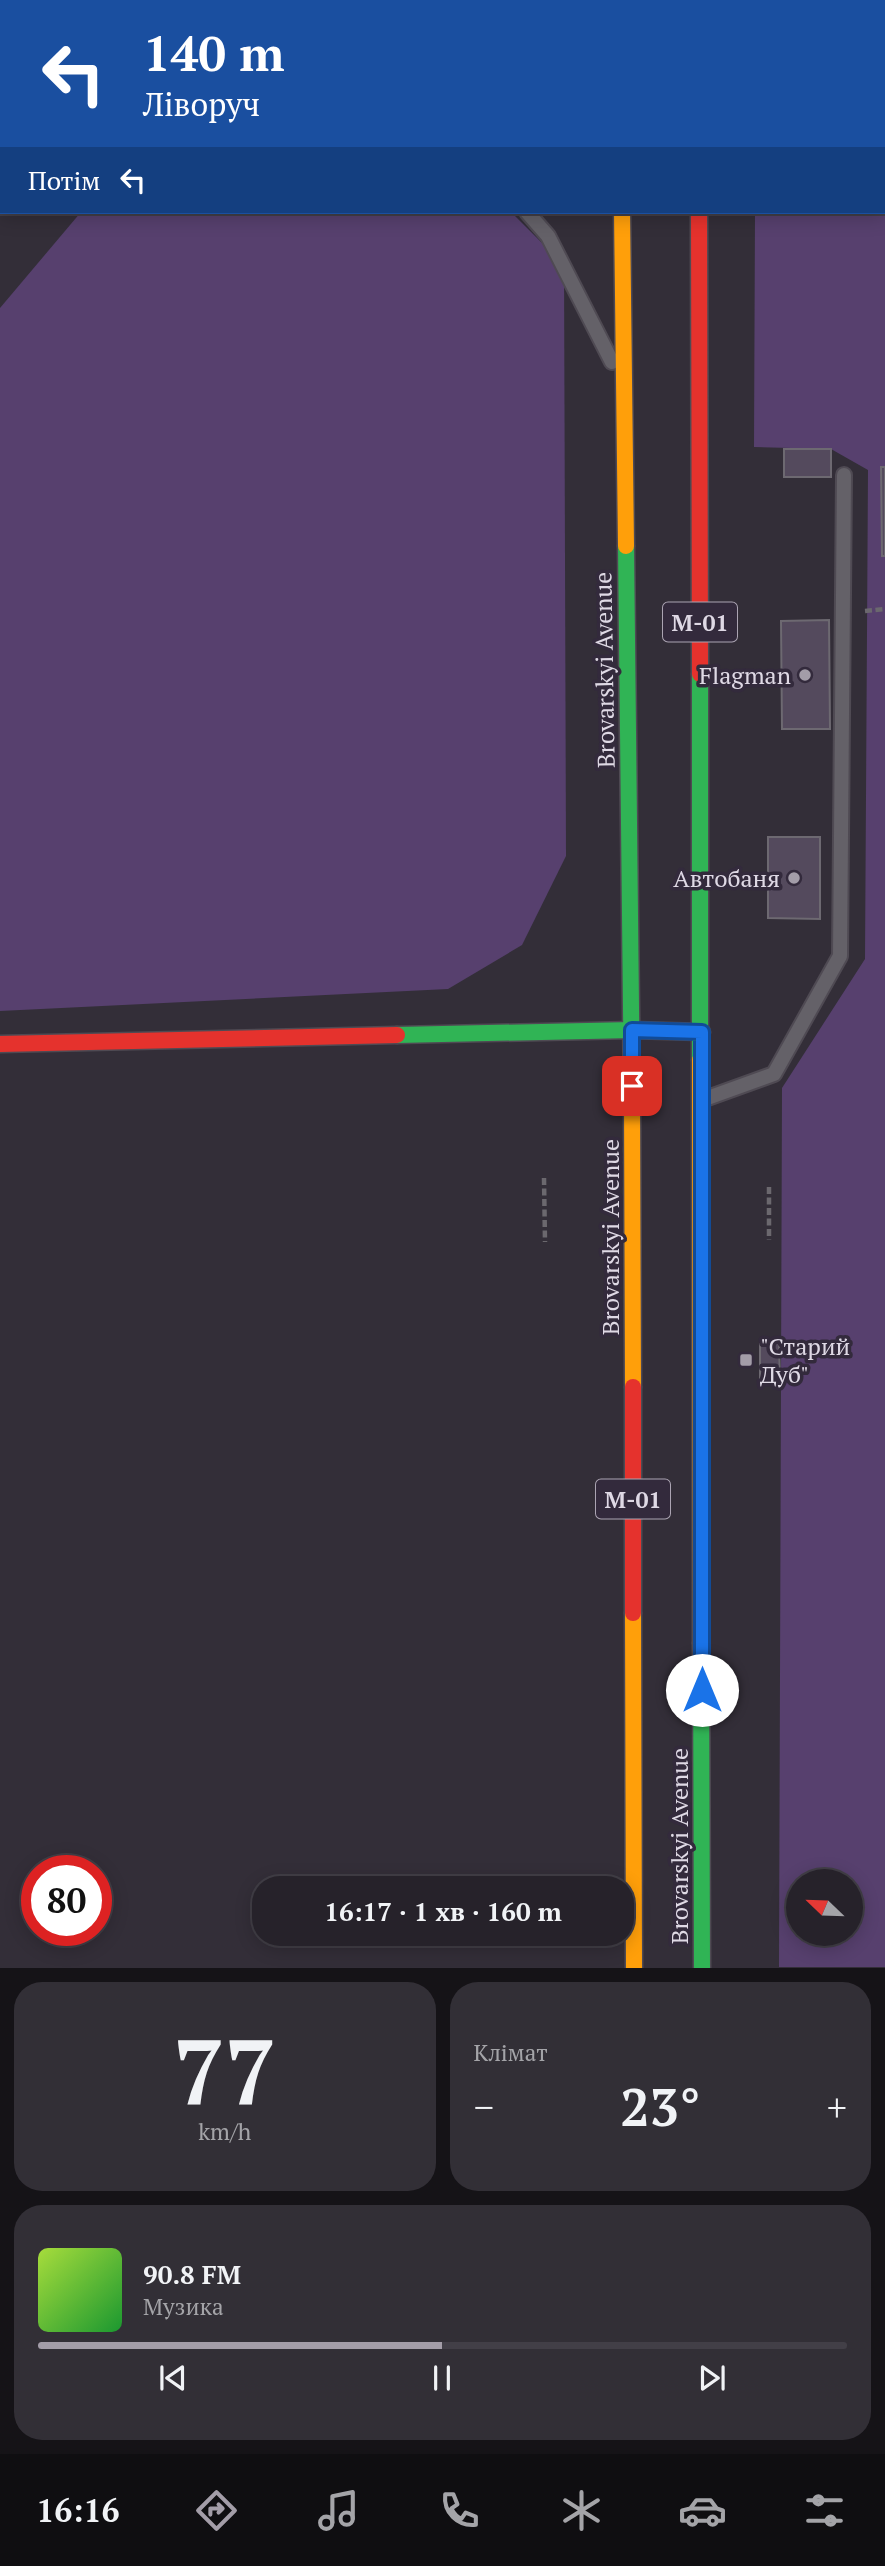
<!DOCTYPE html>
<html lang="uk">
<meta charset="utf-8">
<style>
:root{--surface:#26222a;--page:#322f36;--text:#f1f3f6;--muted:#a4a4a8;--line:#423f47;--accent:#a39da8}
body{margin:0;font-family:"PT Serif",serif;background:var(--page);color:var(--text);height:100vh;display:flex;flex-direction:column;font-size:26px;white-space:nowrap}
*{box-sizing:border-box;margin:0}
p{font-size:23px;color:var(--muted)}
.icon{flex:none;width:38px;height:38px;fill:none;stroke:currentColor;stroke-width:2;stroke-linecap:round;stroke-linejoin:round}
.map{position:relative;height:1968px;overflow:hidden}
.details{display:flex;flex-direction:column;gap:14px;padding:14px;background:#151317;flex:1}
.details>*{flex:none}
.guide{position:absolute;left:0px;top:0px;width:886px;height:214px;box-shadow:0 4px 18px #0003,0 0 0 2px var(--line);background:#1a4fa0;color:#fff;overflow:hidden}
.needle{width:46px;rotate:293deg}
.fabs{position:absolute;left:786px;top:1869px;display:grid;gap:14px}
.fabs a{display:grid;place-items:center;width:77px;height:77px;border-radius:50%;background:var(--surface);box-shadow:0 4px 18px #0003,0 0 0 2px var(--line);font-size:35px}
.speed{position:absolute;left:21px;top:1855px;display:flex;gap:14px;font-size:35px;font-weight:700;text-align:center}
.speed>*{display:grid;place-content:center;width:91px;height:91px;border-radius:50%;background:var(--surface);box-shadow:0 4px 18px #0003,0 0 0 2px var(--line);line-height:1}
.speed .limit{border:10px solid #d22;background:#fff;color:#111}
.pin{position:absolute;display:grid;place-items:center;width:60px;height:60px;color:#fff;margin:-30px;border-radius:14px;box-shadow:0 4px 10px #0006}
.me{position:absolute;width:77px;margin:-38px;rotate:0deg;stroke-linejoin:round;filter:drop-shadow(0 0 5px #0008)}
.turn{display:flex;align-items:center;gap:24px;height:147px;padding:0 28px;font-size:32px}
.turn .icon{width:91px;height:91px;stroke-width:2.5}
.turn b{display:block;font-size:49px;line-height:60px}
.then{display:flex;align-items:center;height:66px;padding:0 28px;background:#0003;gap:14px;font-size:26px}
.big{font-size:52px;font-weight:700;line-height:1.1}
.details .tile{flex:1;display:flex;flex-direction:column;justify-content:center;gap:10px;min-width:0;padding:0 24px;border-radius:28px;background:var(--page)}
.details .dial{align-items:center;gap:0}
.dial b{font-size:91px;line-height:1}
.song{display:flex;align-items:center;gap:21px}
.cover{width:84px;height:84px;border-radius:10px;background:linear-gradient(135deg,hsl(80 70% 55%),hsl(130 70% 35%))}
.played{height:7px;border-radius:4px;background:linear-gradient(90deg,var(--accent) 50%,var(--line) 50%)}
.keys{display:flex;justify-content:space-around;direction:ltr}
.heat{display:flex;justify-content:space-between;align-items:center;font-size:38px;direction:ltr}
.details .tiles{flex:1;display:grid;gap:14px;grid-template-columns:1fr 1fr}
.tile:last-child{grid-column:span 2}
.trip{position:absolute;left:252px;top:1876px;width:382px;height:70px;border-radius:28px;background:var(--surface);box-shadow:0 4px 18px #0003,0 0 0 2px var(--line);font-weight:700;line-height:70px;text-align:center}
.dock{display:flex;height:112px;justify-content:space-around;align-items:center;background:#0f0e11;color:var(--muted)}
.dock .icon{width:49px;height:49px}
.dock .active{color:var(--accent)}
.dock b{font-size:32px;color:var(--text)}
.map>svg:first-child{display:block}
</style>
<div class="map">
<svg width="885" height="1968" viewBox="0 0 885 1968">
<rect width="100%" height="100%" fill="#332e38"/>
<g fill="#57406e" fill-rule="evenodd">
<path d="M756,0h129v1967h-106l3,-879 83,-129 3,-489 -37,-21 -77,-2 1,-235h129v-210zM798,1881h52v53h-52z"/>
<polygon points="81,212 511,212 564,265 566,856 522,945 448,989 0,1011 0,308"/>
</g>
<g fill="#544a5d" stroke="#6d6971" stroke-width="2">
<rect x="784" y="449" width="47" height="28"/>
<polygon points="881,467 885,467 885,556 882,556"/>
<polygon points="829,620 830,729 782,729 781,621"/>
<polygon points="768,837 820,837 820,919 768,918"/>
<polygon points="779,1343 780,1381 760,1381 760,1344"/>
</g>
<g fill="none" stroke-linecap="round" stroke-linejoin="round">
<defs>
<g id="lane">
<polyline points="313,0 315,2"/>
<polyline points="350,2 351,0"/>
<polyline points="423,2 423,0"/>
<polyline points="527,212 548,236 612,362"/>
<polyline points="702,1100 774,1074 840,956 844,475"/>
</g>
<g id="fast">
<polyline points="626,546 632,1099"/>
<polyline points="700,674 700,1060"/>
<polyline points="397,1035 632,1030 702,1032"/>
<polyline points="701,1643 702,1968"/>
</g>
<g id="slow">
<polyline points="622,0 622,2"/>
<polyline points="622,212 626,546"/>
<polyline points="700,1060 701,1643"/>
<polyline points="632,1099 633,1387"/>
<polyline points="633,1613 634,1968"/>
</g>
<g id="jam">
<polyline points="698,0 698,2"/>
<polyline points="699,212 700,674"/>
<polyline points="0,1044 397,1035"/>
<polyline points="633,1387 633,1613"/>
</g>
</defs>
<use href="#lane" stroke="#4f4a53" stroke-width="18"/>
<use href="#fast" stroke="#4f4a53" stroke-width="19"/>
<use href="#slow" stroke="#4f4a53" stroke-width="19"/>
<use href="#jam" stroke="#4f4a53" stroke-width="19"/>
<g stroke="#6b686e" stroke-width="4.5" stroke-dasharray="7 3.5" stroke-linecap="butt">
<polyline points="865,611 885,609"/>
<polyline points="544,1178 545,1242"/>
<polyline points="769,1187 769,1240"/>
</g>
<use href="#lane" stroke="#646168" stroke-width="14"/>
<use href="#fast" stroke="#30b455" stroke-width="16"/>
<use href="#slow" stroke="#ff9f0a" stroke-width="16"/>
<use href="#jam" stroke="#e5322d" stroke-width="16"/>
</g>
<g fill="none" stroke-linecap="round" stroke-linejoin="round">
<defs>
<polyline id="route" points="632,1086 632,1030 702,1032 702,1690"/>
</defs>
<use href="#route" stroke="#114b97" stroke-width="18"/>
<use href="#route" stroke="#1a73e8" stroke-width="12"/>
</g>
<g fill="#a39da8" stroke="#332a3c" stroke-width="2.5">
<circle cx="805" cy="675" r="7"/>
<circle cx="794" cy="878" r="7"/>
<rect x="739" y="1353" width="14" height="14" rx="3.5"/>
</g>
<g text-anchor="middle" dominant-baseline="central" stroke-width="7" stroke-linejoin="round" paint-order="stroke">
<g fill="#332a3c" stroke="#aba4b2" stroke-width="2">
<rect x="663" y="602.5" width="74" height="39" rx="5"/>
<rect x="596" y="1479.5" width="74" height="39" rx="5"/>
</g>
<g font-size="23" font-weight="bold" fill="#dfd9e5">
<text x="700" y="622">М-01</text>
<text x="633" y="1499">М-01</text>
</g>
<g font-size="24" fill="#dfd9e5" stroke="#332a3c">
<text transform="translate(604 670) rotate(-91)">Brovarskyi Avenue</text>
<text transform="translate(610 1237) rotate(-90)">Brovarskyi Avenue</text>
<text transform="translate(679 1846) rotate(-90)">Brovarskyi Avenue</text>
</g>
<g font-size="24" fill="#dfd9e5" stroke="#332a3c" text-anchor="end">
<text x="791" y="675">Flagman</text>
<text x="780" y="878">Автобаня</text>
<text x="760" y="1346" text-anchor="start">"Старий<tspan x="760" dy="28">Дуб"</tspan></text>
</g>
</g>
</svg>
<div class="fabs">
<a><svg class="needle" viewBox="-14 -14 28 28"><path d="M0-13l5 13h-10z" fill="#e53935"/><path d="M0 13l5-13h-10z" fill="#a4a4a8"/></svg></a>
</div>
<div class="speed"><div class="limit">80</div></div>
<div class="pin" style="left:632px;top:1086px;background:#d93025"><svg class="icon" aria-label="arrive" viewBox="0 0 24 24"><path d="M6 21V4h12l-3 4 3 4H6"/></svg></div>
<svg class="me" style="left:702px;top:1690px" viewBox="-20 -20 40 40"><circle r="19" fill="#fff"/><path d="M0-13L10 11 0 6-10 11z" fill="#1a73e8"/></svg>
<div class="trip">16:17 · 1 хв · 160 m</div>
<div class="guide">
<div class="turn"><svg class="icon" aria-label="left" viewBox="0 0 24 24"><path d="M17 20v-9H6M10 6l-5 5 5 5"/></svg><div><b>140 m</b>Ліворуч</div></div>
<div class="then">Потім<svg class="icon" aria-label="left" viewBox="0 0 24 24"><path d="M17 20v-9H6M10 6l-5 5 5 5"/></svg></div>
</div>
</div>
<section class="details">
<div class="tiles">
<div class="tile dial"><b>77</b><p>km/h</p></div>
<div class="tile"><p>Клімат</p>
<div class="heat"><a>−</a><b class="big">23°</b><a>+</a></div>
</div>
<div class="tile">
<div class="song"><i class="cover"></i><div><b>90.8 FM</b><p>Музика</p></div></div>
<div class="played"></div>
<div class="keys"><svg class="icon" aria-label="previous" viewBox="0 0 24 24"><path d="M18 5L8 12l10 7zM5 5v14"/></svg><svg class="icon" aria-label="pause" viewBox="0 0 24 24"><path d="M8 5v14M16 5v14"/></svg><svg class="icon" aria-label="next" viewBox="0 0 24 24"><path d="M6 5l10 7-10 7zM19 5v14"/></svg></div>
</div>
</div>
</section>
<nav class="dock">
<b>16:16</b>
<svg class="icon active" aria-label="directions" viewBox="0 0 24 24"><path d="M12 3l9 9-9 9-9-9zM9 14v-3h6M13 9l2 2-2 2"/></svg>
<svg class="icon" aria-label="music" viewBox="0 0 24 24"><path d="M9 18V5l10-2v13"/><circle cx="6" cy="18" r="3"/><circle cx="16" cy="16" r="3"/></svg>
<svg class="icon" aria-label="phone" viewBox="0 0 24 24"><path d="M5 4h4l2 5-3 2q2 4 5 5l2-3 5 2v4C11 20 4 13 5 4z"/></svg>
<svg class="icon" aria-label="climate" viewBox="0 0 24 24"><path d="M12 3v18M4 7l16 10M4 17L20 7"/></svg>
<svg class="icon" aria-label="car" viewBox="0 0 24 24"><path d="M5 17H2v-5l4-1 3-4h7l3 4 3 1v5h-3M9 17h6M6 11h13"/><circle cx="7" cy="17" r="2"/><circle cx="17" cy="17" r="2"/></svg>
<svg class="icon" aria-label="filters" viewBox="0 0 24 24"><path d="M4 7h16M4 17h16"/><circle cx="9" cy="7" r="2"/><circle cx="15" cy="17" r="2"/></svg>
</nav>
